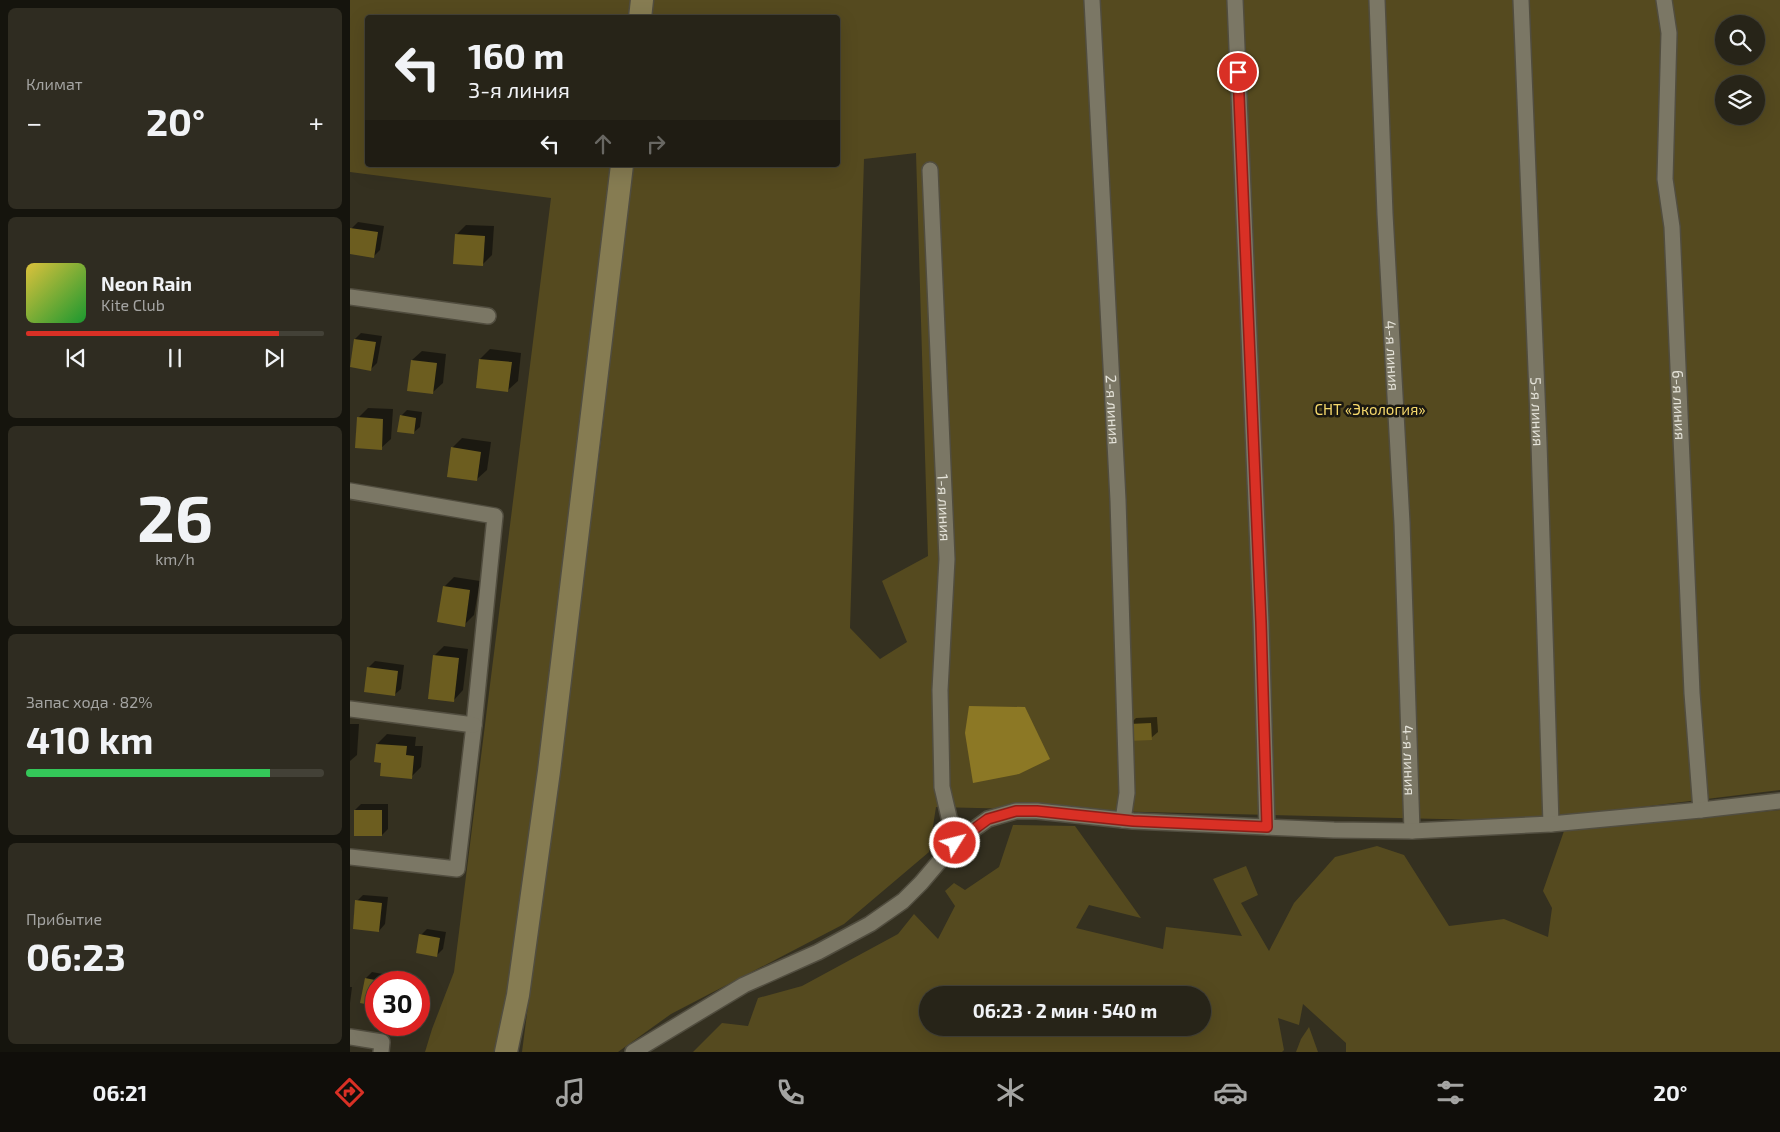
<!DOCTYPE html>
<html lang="ru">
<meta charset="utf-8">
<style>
:root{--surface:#272418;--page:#2f2c21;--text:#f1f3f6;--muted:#a4a4a2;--line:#434137;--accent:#d93025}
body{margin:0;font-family:"Exo 2",sans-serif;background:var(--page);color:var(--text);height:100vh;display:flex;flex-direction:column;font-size:19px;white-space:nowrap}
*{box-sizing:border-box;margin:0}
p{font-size:16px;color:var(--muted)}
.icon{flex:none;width:28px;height:28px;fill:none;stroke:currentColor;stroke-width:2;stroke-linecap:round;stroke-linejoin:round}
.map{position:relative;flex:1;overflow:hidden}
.side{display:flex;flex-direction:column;gap:8px;padding:8px;background:#15140d;width:350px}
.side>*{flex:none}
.banner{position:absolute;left:15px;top:15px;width:475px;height:152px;border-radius:5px;box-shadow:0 5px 20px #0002,0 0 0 1px var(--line);background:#272418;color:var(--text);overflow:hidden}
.buttons{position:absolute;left:1365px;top:15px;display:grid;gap:10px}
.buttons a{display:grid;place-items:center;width:50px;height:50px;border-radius:50%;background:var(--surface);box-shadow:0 5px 20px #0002,0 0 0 1px var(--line);font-size:25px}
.speed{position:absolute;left:15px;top:971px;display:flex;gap:10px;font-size:25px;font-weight:700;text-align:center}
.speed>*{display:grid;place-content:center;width:65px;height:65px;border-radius:50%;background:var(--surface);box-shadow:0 5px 20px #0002,0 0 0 1px var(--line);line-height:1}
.speed .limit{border:8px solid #d22;background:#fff;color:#111}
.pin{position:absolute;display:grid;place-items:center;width:42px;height:42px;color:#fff;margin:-21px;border:2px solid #fff;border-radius:50%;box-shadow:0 1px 5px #0007}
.me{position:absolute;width:55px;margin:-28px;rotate:54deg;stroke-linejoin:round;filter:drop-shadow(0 0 4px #0008)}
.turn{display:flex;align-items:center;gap:18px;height:105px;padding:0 20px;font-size:22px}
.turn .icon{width:65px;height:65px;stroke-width:2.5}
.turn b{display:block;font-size:35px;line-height:42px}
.lanes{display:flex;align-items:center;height:48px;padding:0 20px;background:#0003;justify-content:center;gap:25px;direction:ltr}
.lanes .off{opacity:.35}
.big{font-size:38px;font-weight:700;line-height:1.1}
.side .tile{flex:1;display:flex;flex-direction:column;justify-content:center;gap:8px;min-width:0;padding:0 18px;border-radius:8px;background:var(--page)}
.side .dial{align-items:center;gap:0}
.dial b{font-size:65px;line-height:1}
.song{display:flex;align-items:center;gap:15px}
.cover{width:60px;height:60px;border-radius:8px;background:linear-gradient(135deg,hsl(50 70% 55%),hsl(130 70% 35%))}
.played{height:5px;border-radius:2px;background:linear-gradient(90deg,var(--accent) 85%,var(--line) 85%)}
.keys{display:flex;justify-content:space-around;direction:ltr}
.heat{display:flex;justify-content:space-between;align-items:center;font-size:28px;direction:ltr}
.charge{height:8px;border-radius:4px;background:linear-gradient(90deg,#34c759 82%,var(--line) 0)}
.trip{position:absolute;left:569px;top:986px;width:292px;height:50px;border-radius:25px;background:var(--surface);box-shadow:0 5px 20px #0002,0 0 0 1px var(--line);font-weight:700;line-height:50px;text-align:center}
.dock{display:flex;height:80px;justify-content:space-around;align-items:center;background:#100e0a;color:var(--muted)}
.dock .icon{width:35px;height:35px}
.dock .on{color:var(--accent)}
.dock b{font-size:22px;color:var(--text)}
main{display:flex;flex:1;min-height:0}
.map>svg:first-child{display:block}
</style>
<main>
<section class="side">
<div class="tile"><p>Климат</p>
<div class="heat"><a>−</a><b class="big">20°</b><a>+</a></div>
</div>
<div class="tile">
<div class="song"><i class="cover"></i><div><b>Neon Rain</b><p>Kite Club</p></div></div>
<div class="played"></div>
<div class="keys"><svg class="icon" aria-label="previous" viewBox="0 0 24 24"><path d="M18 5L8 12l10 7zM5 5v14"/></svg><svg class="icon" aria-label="pause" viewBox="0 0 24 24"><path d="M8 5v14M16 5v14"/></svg><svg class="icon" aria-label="next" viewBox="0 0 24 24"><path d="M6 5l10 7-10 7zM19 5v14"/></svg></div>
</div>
<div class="tile dial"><b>26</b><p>km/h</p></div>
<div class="tile"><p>Запас хода · 82%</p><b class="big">410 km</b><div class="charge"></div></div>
<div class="tile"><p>Прибытие</p><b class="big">06:23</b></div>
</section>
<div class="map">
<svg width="1430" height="1052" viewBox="0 0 1430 1052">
<rect width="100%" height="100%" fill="#343020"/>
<g fill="#554a1f" fill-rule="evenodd">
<polygon points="0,0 281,0 280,17 18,18 18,165 265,165 153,1036 148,1052 75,1052 82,1029 104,972 201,198 0,172"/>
<path d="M296,0h1134v790l-253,31 -591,-14 -7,45 -85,72 -173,90 -53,38h-96l80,-618 28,-269h208v-147l-193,-1zM1374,24h32v32h-32zM1374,84h32v32h-32zM566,153l12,403 -46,25 25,61 -27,17 -30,-31 14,-469z"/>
<path d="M1430,810v242h-434v-9l-43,-39 -4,21 -21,-7 6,32 -2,2h-589l29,-29 26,3 10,-28 44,-12 96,-52 16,-20 24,25 17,-33 -10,-15 9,-8 11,7 34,-23 14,-42 62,1 66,92 -52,-13 -13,23 87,21 3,-22 76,9 -29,-57 33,-13 12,29 -17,8 28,48 25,-48 41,-46 42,-11 27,9 45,71 55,-7 44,18 4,-29 -9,-17 21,-60zM578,995h274v33h-274z"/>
<polygon points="959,1027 968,1052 946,1052 951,1039"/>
</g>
<polygon fill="#8c7825" points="619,706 675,707 700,759 669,774 623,783 615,733"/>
<g fill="#0007">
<polygon points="8,222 34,226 30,250 24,256 0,253 1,229"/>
<polygon points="116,225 144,226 142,255 133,264 106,235"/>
<polygon points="11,333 32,336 27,363 21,369 5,339"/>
<polygon points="140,349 171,353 168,381 158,390 127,387 130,359"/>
<polygon points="72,351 96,354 93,383 83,392 62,360"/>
<polygon points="18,408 43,409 41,439 31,448 8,418"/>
<polygon points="57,410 72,412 70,427 63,433 51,416"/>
<polygon points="112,438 141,442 137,470 127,479 102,448"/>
<polygon points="104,577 130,581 124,615 114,625 94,587"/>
<polygon points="94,646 118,649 113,690 104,700 84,656"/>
<polygon points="25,661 54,665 51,689 44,695 18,668"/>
<polygon points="807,717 808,732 801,738 780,724 786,718"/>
<polygon points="0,724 9,724 7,755 0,761"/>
<polygon points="37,734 66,737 65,746 73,746 71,767 61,777 33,762 27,744"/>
<polygon points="11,804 38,804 38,829 32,835 5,810"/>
<polygon points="13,895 38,897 35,924 29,931 7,901"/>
<polygon points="77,929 96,932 93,949 87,955 71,935"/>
<polygon points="22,972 49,977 48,982 26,982 26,1005 12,1002 16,978"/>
<polygon points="0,987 2,987 0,1003"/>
</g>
<g fill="#6c5d1f">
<polygon points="0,228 28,232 24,258 0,254"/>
<polygon points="105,234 135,236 133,266 103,264"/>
<polygon points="4,339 26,342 21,371 0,367"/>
<polygon points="129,359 162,362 158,392 126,388"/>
<polygon points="61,360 87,363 83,394 57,391"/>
<polygon points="50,415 66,418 64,434 47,432"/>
<polygon points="7,417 33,419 32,450 5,448"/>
<polygon points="101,447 131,452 127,481 97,477"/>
<polygon points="93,586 120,590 115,627 87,622"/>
<polygon points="83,655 109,658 104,702 78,699"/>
<polygon points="17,667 48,671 45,696 14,692"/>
<polygon points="801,723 802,740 779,741 779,724"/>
<polygon points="26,744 57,746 56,755 64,756 62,779 30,776 31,763 24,762"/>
<rect x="4" y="810" width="28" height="26"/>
<polygon points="5,900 32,903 29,932 3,929"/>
<polygon points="69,934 90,938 87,957 66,953"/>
<polygon points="15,978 35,982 26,982 26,1006 10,1003"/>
</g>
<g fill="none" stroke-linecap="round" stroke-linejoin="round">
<defs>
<g id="street">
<path id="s1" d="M742,0l26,500 9,293 -4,27"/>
<polyline points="885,0 911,622 917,827"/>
<path id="s2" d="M1027,0l8,214 17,309 10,308"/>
<path id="s3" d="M1171,0l18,443 12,381"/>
<path id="s4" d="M1314,0l5,33 -4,146 7,48 20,466 9,117"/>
<path id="s5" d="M580,170l17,389 -7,131 2,97 13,56"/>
<polyline points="0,297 138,316"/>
<polyline points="0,491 145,516 124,725 107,869 0,857"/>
<polyline points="0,709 124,725"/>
<polyline points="0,1037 32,1042 31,1052"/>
<polyline points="283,1052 394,985 468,952 520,924 553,901 571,883 605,843 638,819 666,811 687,811 783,821 984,830 1062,831 1201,824 1351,810 1430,801"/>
</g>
<g id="secondary">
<polyline points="290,18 292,0"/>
<polyline points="156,1052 168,995 199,771 272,165"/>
</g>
</defs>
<use href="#street" stroke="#514d3f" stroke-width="18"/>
<use href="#secondary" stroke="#514d3f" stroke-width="25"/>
<use href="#street" stroke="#7b7765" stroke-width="15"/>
<use href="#secondary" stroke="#867c52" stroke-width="22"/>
</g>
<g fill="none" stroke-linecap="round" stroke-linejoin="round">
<defs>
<polyline id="route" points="605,843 638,819 666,811 687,811 783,821 917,827 911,622 888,72"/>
</defs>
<use href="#route" stroke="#8d1f18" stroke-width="12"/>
<use href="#route" stroke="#d93025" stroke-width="9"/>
</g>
<g text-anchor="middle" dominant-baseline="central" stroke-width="5" stroke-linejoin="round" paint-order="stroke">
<g font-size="15" fill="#e6e4da" stroke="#1a1811">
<text stroke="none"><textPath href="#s2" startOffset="356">4-я линия</textPath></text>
<text stroke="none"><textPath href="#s4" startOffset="406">6-я линия</textPath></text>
<text stroke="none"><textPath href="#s1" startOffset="410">2-я линия</textPath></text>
<text stroke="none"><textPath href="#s3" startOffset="412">5-я линия</textPath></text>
<text stroke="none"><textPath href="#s5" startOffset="338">1-я линия</textPath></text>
<text stroke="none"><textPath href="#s2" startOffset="761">4-я линия</textPath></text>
</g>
<g font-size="15" fill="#f6d96c" stroke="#1a1811">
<text x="1020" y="409">СНТ «Экология»</text>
</g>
</g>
</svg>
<div class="buttons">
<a><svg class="icon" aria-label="search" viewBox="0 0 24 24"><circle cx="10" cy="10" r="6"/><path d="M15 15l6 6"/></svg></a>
<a><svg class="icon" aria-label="layers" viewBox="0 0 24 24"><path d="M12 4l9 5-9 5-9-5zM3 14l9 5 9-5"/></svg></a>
</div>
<div class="speed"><div class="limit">30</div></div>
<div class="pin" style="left:888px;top:72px;background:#d93025"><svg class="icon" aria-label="arrive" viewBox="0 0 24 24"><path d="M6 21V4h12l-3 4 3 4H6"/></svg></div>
<svg class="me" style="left:605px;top:843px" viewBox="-20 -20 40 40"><circle r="17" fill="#d93025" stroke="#fff" stroke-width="3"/><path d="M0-11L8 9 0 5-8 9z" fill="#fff"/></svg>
<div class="trip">06:23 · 2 мин · 540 m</div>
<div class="banner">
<div class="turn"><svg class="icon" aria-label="left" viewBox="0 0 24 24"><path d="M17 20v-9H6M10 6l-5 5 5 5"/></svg><div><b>160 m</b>3-я линия</div></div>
<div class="lanes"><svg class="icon" aria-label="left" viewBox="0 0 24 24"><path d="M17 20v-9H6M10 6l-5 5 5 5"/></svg><svg class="icon off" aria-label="ahead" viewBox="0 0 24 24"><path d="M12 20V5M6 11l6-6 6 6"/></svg><svg class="icon off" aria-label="right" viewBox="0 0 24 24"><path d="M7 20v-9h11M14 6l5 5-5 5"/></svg></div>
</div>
</div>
</main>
<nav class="dock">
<b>06:21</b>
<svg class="icon on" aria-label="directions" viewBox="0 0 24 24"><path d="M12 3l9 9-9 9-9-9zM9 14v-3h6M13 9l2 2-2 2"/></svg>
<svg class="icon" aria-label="music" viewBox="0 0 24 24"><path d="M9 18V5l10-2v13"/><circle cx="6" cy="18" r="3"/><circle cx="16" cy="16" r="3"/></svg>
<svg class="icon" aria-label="phone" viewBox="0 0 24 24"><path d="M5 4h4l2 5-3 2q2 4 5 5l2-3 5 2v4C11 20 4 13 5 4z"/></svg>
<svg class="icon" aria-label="climate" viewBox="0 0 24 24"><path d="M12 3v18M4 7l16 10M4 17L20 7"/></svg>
<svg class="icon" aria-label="car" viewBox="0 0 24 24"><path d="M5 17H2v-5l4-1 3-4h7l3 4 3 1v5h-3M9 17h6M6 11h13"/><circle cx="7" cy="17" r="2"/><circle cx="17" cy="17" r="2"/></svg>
<svg class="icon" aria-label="filters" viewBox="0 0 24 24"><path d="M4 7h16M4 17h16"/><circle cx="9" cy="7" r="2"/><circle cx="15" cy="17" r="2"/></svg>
<b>20°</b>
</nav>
